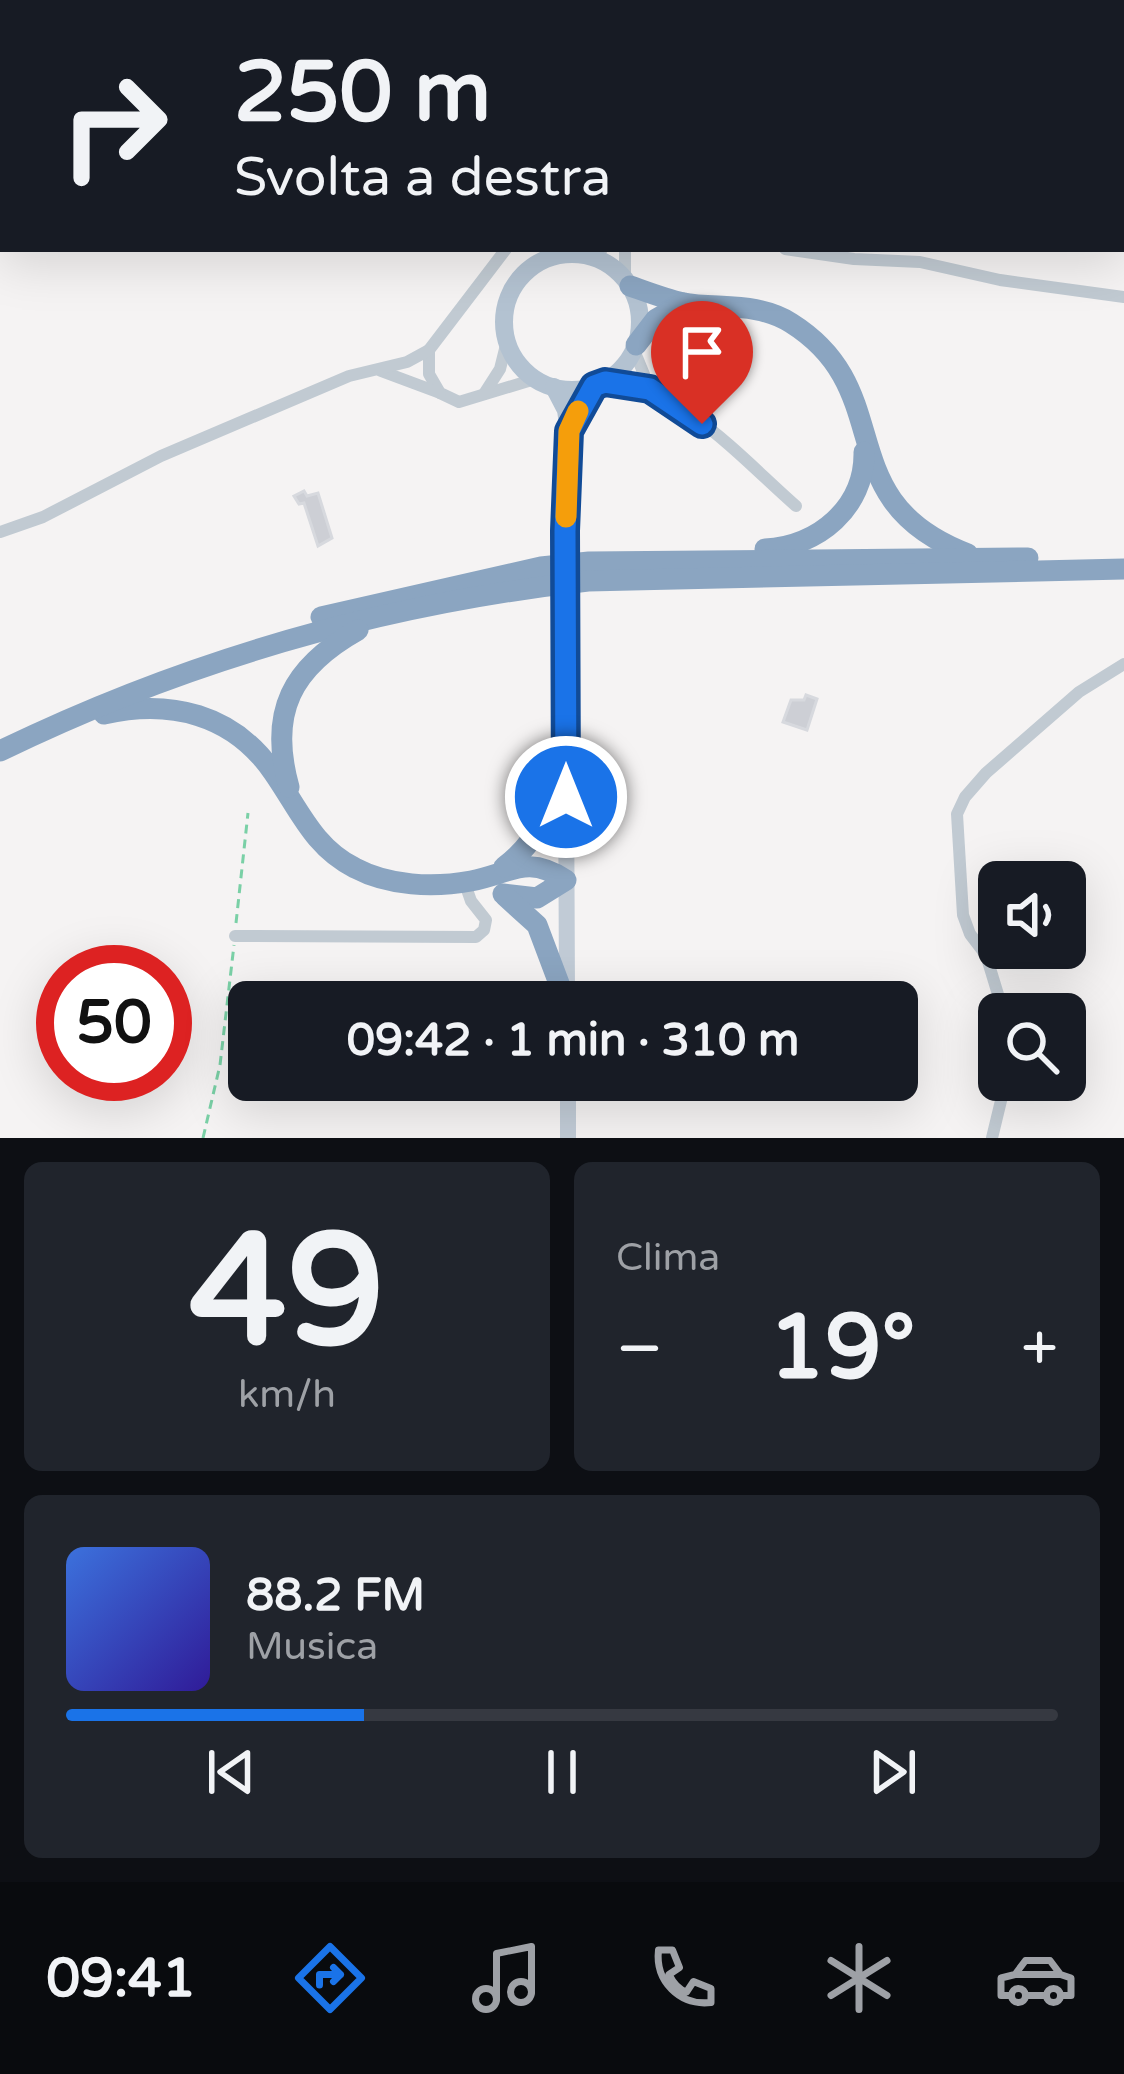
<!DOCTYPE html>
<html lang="it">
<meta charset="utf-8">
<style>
:root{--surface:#171b24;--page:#20242c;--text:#f1f3f6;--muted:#9ea1a6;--line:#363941;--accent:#1a73e8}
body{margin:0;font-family:"Varela Round",sans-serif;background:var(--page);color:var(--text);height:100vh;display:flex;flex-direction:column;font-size:45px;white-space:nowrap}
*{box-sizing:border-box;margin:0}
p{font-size:39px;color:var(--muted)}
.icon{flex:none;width:66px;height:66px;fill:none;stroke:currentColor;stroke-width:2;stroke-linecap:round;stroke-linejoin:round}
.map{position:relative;height:1138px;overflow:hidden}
.side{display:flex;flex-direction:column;gap:24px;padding:24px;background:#0d0f14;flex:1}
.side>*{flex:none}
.hud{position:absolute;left:0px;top:0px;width:1125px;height:252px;box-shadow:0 12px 48px #0002;background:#171b24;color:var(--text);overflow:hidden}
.fabs{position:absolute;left:978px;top:861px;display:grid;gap:24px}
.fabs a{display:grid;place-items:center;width:108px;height:108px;border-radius:18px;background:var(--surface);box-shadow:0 12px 48px #0002;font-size:60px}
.speed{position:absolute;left:36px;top:945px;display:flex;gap:24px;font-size:60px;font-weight:700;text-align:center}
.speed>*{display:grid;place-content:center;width:156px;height:156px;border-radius:50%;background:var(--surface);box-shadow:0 12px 48px #0002;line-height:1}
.speed .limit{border:18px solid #d22;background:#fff;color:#111}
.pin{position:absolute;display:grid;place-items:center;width:102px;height:102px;color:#fff;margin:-123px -51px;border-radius:50% 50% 50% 0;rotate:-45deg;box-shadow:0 0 12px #0007}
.pin .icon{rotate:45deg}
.me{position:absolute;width:132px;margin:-66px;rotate:0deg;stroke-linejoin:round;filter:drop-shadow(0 0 9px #0008)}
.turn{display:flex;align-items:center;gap:42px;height:252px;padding:0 36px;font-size:54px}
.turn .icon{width:156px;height:156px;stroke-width:2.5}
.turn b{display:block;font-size:84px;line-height:102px}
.big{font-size:90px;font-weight:800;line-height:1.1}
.side .card{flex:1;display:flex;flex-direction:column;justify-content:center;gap:18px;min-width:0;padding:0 42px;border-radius:18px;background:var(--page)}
.side .dial{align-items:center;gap:0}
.dial b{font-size:156px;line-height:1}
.song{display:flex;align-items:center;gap:36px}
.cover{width:144px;height:144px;border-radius:18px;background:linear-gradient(135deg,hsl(220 70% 55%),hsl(250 70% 35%))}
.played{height:12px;border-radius:6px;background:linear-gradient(90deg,var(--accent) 30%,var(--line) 30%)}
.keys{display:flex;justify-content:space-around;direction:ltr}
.heat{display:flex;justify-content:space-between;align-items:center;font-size:66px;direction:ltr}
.side .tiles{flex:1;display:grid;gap:24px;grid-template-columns:1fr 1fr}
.card:last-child{grid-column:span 2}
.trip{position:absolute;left:228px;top:981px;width:690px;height:120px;border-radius:18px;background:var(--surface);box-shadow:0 12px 48px #0002;font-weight:800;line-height:120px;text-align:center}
.menu{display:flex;height:192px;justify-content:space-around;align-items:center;background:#090b0e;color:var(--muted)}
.menu .icon{width:84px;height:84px}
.menu .current{color:var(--accent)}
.menu b{font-size:54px;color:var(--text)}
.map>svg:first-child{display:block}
</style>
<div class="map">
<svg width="1124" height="1138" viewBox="0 0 1124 1138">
<rect width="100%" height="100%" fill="#f5f3f3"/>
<g fill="#cdcfd5" stroke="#d7d9de" stroke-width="3">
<polygon points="304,491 307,496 318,493 332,538 318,546 304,503 299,504 294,496"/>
<polygon points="806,695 817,699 807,730 783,722 791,700 804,700"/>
</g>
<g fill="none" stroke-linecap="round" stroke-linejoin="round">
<g stroke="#7ad0a6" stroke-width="3" stroke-dasharray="9 6" stroke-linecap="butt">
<polyline points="236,923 248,813"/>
<polyline points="203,1138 220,1065 234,945"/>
</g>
<g stroke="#c1cad2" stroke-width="12">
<polyline points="524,3 524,0"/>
<polyline points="506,249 429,350 429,374 440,393 459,402 535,379"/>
<polyline points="625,249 625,280"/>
<polyline points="785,249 854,259 920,262 1000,280 1124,297"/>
<polyline points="590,256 602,249"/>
<polyline points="634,350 650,389"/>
<polyline points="381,371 440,393"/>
<path d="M605,381c78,8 135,76 191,125"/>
<polyline points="484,394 500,369 507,341"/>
<polyline points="0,532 43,517 161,456 349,376 407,362 429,350"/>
<polyline points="235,936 476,937 484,930 486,920 471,901 464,881"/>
<polyline points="1004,1014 986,955 970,934 963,915 957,814 965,797 986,773 1079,692 1124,664"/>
<polyline points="992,1138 1006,1080"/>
</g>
<g stroke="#c1cbd6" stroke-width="16">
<polyline points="566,769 567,995"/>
<polyline points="568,1080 568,1138"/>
</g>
<g stroke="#b3c2d1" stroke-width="18">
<polyline points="549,3 550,0"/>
<circle cx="572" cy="322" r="68"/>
<polyline points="554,387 566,410 569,431 565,756"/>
</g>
<g stroke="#8ba5c1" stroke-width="21">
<path d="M630,286c17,6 35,13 53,17 37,6 75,-1 108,20 110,69 35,177 177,231"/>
<polyline points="636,345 656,319 684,303"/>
<path d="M765,549c53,-2 100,-42 99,-97"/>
<polyline points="321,617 541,567 589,562 1028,558"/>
<path d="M104,714c66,-15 129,0 169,58 26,37 40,75 82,96 34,18 78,20 116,13 41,-8 55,-27 95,-1l-29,18 -34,-4"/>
<path d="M0,751c185,-90 384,-147 588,-170l536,-12"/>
<path d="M289,787c-21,-75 3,-120 69,-157"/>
<path d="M504,867c39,-29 48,-66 61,-111"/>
<polyline points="505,896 537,925 566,1002"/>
</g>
</g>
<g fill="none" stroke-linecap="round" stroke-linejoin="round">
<defs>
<polyline id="route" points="566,797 565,531 569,431 594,386 605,382 650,389 702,424"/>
</defs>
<use href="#route" stroke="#114b97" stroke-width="30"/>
<use href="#route" stroke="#1a73e8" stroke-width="21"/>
<polyline stroke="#f59e0b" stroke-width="21" points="566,517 569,431 578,411"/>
</g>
</svg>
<div class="fabs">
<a><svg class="icon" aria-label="sound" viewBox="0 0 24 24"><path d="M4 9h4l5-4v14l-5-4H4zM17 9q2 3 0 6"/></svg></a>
<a><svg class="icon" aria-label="search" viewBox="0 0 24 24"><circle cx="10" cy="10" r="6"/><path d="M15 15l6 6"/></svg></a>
</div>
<div class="speed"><div class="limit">50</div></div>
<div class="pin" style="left:702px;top:424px;background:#d93025"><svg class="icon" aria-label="arrive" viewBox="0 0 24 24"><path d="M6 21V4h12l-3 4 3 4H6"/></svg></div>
<svg class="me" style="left:566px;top:797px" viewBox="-20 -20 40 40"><circle r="17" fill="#1a73e8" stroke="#fff" stroke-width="3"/><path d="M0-11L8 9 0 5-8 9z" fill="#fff"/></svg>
<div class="trip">09:42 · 1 min · 310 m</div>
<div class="hud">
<div class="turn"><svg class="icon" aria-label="right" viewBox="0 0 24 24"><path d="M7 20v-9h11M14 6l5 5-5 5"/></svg><div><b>250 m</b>Svolta a destra</div></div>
</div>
</div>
<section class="side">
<div class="tiles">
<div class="card dial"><b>49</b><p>km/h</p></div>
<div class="card"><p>Clima</p>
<div class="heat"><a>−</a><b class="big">19°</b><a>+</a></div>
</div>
<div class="card">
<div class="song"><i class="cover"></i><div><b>88.2 FM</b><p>Musica</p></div></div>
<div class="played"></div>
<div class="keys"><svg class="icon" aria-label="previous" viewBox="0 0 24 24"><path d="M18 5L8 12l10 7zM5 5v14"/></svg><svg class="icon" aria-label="pause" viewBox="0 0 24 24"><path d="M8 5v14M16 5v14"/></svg><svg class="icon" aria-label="next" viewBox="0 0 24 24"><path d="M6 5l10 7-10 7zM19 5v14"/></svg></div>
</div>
</div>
</section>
<nav class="menu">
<b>09:41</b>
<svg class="icon current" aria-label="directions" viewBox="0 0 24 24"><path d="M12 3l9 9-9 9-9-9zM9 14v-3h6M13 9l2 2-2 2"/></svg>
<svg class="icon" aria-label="music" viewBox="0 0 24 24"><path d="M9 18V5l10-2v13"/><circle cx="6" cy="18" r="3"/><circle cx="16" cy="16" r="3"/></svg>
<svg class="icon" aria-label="phone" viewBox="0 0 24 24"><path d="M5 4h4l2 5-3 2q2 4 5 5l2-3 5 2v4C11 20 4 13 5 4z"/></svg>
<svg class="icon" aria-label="climate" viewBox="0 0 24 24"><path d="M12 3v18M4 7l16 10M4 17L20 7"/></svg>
<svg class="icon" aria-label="car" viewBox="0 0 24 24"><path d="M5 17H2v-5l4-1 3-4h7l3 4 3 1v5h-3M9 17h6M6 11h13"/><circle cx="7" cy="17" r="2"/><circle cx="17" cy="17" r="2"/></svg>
</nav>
